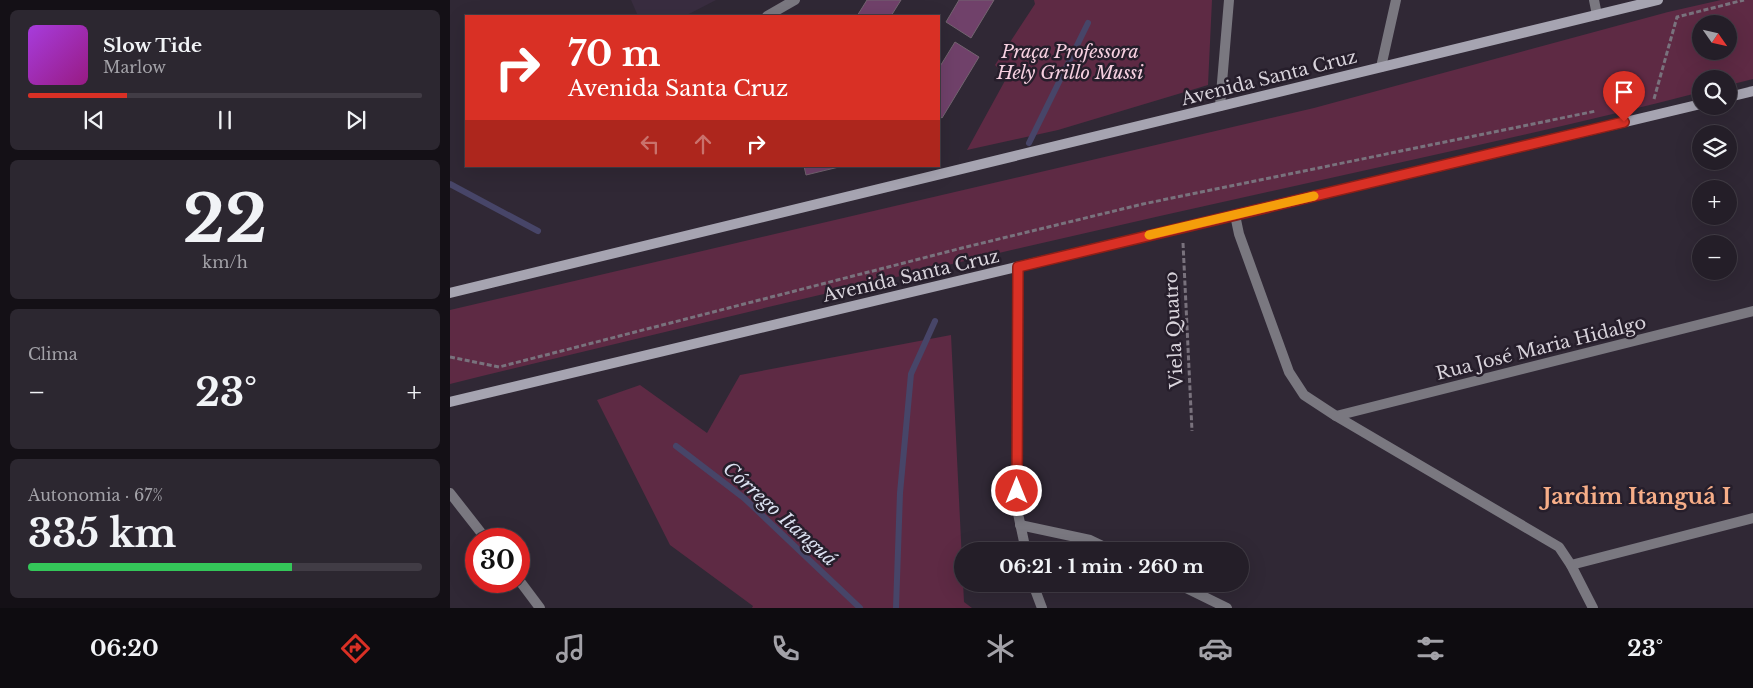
<!DOCTYPE html>
<html lang="pt">
<meta charset="utf-8">
<style>
:root{--surface:#241e28;--page:#2c2730;--text:#f1f3f6;--muted:#a3a2a8;--line:#413c45;--accent:#d93025}
body{margin:0;font-family:"Libre Baskerville",serif;background:var(--page);color:var(--text);height:100vh;display:flex;flex-direction:column;font-size:19px;white-space:nowrap}
*{box-sizing:border-box;margin:0}
p{font-size:16px;color:var(--muted)}
.icon{flex:none;width:28px;height:28px;fill:none;stroke:currentColor;stroke-width:2;stroke-linecap:round;stroke-linejoin:round}
.map{position:relative;flex:1;overflow:hidden}
.panel{display:flex;flex-direction:column;gap:10px;padding:10px;background:#141016;width:450px}
.panel>*{flex:none}
.guide{position:absolute;left:15px;top:15px;width:475px;height:152px;border-radius:0px;box-shadow:0 5px 20px #0002,0 0 0 1px var(--line);background:#d93025;color:#fff;overflow:hidden}
.needle{width:32px;rotate:124deg}
.controls{position:absolute;left:1242px;top:15px;display:grid;gap:10px}
.controls a{display:grid;place-items:center;width:45px;height:45px;border-radius:50%;background:var(--surface);box-shadow:0 5px 20px #0002,0 0 0 1px var(--line);font-size:25px}
.speed{position:absolute;left:15px;top:528px;display:flex;gap:10px;font-size:25px;font-weight:700;text-align:center}
.speed>*{display:grid;place-content:center;width:65px;height:65px;border-radius:50%;background:var(--surface);box-shadow:0 5px 20px #0002,0 0 0 1px var(--line);line-height:1}
.speed .limit{border:8px solid #d22;background:#fff;color:#111}
.pin{position:absolute;display:grid;place-items:center;width:42px;height:42px;color:#fff;margin:-51px -21px;border-radius:50% 50% 50% 0;rotate:-45deg;box-shadow:0 0 5px #0007}
.pin .icon{rotate:45deg}
.me{position:absolute;width:55px;margin:-28px;rotate:0deg;stroke-linejoin:round;filter:drop-shadow(0 0 4px #0008)}
.turn{display:flex;align-items:center;gap:18px;height:105px;padding:0 20px;font-size:22px}
.turn .icon{width:65px;height:65px;stroke-width:2.5}
.turn b{display:block;font-size:35px;line-height:42px}
.lanes{display:flex;align-items:center;height:48px;padding:0 20px;background:#0003;justify-content:center;gap:25px;direction:ltr}
.lanes .off{opacity:.35}
.big{font-size:38px;font-weight:800;line-height:1.1}
.panel .widget{flex:1;display:flex;flex-direction:column;justify-content:center;gap:8px;min-width:0;padding:0 18px;border-radius:8px;background:var(--page)}
.panel .dial{align-items:center;gap:0}
.dial b{font-size:65px;line-height:1}
.song{display:flex;align-items:center;gap:15px}
.cover{width:60px;height:60px;border-radius:8px;background:linear-gradient(135deg,hsl(280 70% 55%),hsl(310 70% 35%))}
.played{height:5px;border-radius:2px;background:linear-gradient(90deg,var(--accent) 25%,var(--line) 25%)}
.keys{display:flex;justify-content:space-around;direction:ltr}
.heat{display:flex;justify-content:space-between;align-items:center;font-size:28px;direction:ltr}
.charge{height:8px;border-radius:4px;background:linear-gradient(90deg,#34c759 67%,var(--line) 0)}
.trip{position:absolute;left:504px;top:542px;width:295px;height:50px;border-radius:25px;background:var(--surface);box-shadow:0 5px 20px #0002,0 0 0 1px var(--line);font-weight:800;line-height:50px;text-align:center}
.tab-bar{display:flex;height:80px;justify-content:space-around;align-items:center;background:#0e0c10;color:var(--muted)}
.tab-bar .icon{width:35px;height:35px}
.tab-bar .on{color:var(--accent)}
.tab-bar b{font-size:22px;color:var(--text)}
main{display:flex;flex:1;min-height:0}
.map>svg:first-child{display:block}
</style>
<main>
<section class="panel">
<div class="widget">
<div class="song"><i class="cover"></i><div><b>Slow Tide</b><p>Marlow</p></div></div>
<div class="played"></div>
<div class="keys"><svg class="icon" aria-label="previous" viewBox="0 0 24 24"><path d="M18 5L8 12l10 7zM5 5v14"/></svg><svg class="icon" aria-label="pause" viewBox="0 0 24 24"><path d="M8 5v14M16 5v14"/></svg><svg class="icon" aria-label="next" viewBox="0 0 24 24"><path d="M6 5l10 7-10 7zM19 5v14"/></svg></div>
</div>
<div class="widget dial"><b>22</b><p>km/h</p></div>
<div class="widget"><p>Clima</p>
<div class="heat"><a>−</a><b class="big">23°</b><a>+</a></div>
</div>
<div class="widget"><p>Autonomia · 67%</p><b class="big">335 km</b><div class="charge"></div></div>
</section>
<div class="map">
<svg width="1303" height="608" viewBox="0 0 1303 608">
<rect width="100%" height="100%" fill="#302835"/>
<polygon fill="#392d40" points="181,0 266,0 235,16 188,16"/>
<g fill="#5e2a44" fill-rule="evenodd">
<polygon points="584,0 762,0 758,85 608,130 517,150 557,77 545,65 585,4"/>
<path d="M1271,0h32v79l-24,6v-6h-28v13c-179,46 -361,83 -541,124 -237,54 -474,110 -710,168v-74l864,-202 354,-96zM1251,24h28v27h-28z"/>
<polygon points="501,335 514,602 522,608 302,608 303,606 220,545 147,400 190,385 257,433 290,375"/>
</g>
<g fill="none" stroke-linecap="round" stroke-linejoin="round">
<g stroke="#474568" stroke-width="6">
<polyline points="579,143 638,23"/>
<polyline points="0,184 88,231"/>
<polyline points="226,446 294,498 410,608"/>
<polyline points="446,608 450,493 461,374 485,321"/>
</g>
</g>
<g fill="#70416a" stroke="#736470">
<polygon points="417,0 451,0 441,16 407,16"/>
<polygon points="509,0 544,0 521,38 496,22"/>
<polygon points="505,42 529,57 492,118 489,116 489,68"/>
<polygon points="354,166 393,166 356,175"/>
</g>
<g fill="none" stroke-linecap="round" stroke-linejoin="round">
<g stroke="#79727d" stroke-width="3" stroke-dasharray="5 2.5" stroke-linecap="butt">
<polyline points="1204,99 1227,17 1294,0"/>
<polyline points="733,243 742,431"/>
<polyline points="0,357 49,367 516,247 693,204 1146,111"/>
</g>
<g stroke="#7a7880" stroke-width="10">
<polyline points="1144,0 1147,15"/>
<polyline points="317,16 345,0"/>
<polyline points="770,106 779,0"/>
</g>
<g stroke="#7a7880" stroke-width="10">
<polyline points="931,67 946,0"/>
<polyline points="785,215 789,234 839,372 854,395 886,416 1109,547 1121,565 1143,608"/>
<polyline points="568,267 567,509 576,551"/>
<polyline points="886,416 1303,311"/>
<polyline points="0,493 36,539"/>
<polyline points="570,525 640,540 663,551"/>
<polyline points="1121,565 1303,518"/>
<polyline points="69,580 90,608"/>
<polyline points="583,584 592,608"/>
<polyline points="728,584 777,608"/>
</g>
<g stroke="#a6a4b1" stroke-width="10">
<polyline points="1279,97 1303,91"/>
<polyline points="0,293 1208,0"/>
<polyline points="0,402 1251,104"/>
</g>
</g>
<g fill="none" stroke-linecap="round" stroke-linejoin="round">
<defs>
<polyline id="route" points="567,491 568,267 1174,122"/>
</defs>
<use href="#route" stroke="#8d1f18" stroke-width="12"/>
<use href="#route" stroke="#d93025" stroke-width="9"/>
<polyline stroke="#f59e0b" stroke-width="9" points="699,235 864,196"/>
</g>
<g text-anchor="middle" dominant-baseline="central" stroke-width="5" stroke-linejoin="round" paint-order="stroke">
<g font-size="18" font-style="italic" fill="#f6d0e0" stroke="#261e2b">
<text x="620" y="52">Praça Professora<tspan x="620" dy="21">Hely Grillo Mussi</tspan></text>
</g>
<g font-size="18" fill="#d8d3db" stroke="#261e2b">
<text transform="translate(819 78) rotate(-14)">Avenida Santa Cruz</text>
<text transform="translate(461 276) rotate(-13)">Avenida Santa Cruz</text>
<text transform="translate(724 330) rotate(-93)">Viela Quatro</text>
<text transform="translate(1091 348) rotate(-14)">Rua José Maria Hidalgo</text>
</g>
<g font-size="19" font-style="italic" fill="#dadfef" stroke="#261e2b">
<text transform="translate(330 514) rotate(42)">Córrego Itanguá</text>
</g>
<g font-size="22" font-weight="bold" fill="#f7ae88" stroke="#261e2b">
<text x="1187" y="496">Jardim Itanguá I</text>
</g>
</g>
</svg>
<div class="controls">
<a><svg class="needle" viewBox="-14 -14 28 28"><path d="M0-13l5 13h-10z" fill="#e53935"/><path d="M0 13l5-13h-10z" fill="#a3a2a8"/></svg></a>
<a><svg class="icon" aria-label="search" viewBox="0 0 24 24"><circle cx="10" cy="10" r="6"/><path d="M15 15l6 6"/></svg></a>
<a><svg class="icon" aria-label="layers" viewBox="0 0 24 24"><path d="M12 4l9 5-9 5-9-5zM3 14l9 5 9-5"/></svg></a>
<a>+</a>
<a>−</a>
</div>
<div class="speed"><div class="limit">30</div></div>
<div class="pin" style="left:1174px;top:122px;background:#d93025"><svg class="icon" aria-label="arrive" viewBox="0 0 24 24"><path d="M6 21V4h12l-3 4 3 4H6"/></svg></div>
<svg class="me" style="left:567px;top:491px" viewBox="-20 -20 40 40"><circle r="17" fill="#d93025" stroke="#fff" stroke-width="3"/><path d="M0-11L8 9 0 5-8 9z" fill="#fff"/></svg>
<div class="trip">06:21 · 1 min · 260 m</div>
<div class="guide">
<div class="turn"><svg class="icon" aria-label="right" viewBox="0 0 24 24"><path d="M7 20v-9h11M14 6l5 5-5 5"/></svg><div><b>70 m</b>Avenida Santa Cruz</div></div>
<div class="lanes"><svg class="icon off" aria-label="left" viewBox="0 0 24 24"><path d="M17 20v-9H6M10 6l-5 5 5 5"/></svg><svg class="icon off" aria-label="ahead" viewBox="0 0 24 24"><path d="M12 20V5M6 11l6-6 6 6"/></svg><svg class="icon" aria-label="right" viewBox="0 0 24 24"><path d="M7 20v-9h11M14 6l5 5-5 5"/></svg></div>
</div>
</div>
</main>
<nav class="tab-bar">
<b>06:20</b>
<svg class="icon on" aria-label="directions" viewBox="0 0 24 24"><path d="M12 3l9 9-9 9-9-9zM9 14v-3h6M13 9l2 2-2 2"/></svg>
<svg class="icon" aria-label="music" viewBox="0 0 24 24"><path d="M9 18V5l10-2v13"/><circle cx="6" cy="18" r="3"/><circle cx="16" cy="16" r="3"/></svg>
<svg class="icon" aria-label="phone" viewBox="0 0 24 24"><path d="M5 4h4l2 5-3 2q2 4 5 5l2-3 5 2v4C11 20 4 13 5 4z"/></svg>
<svg class="icon" aria-label="climate" viewBox="0 0 24 24"><path d="M12 3v18M4 7l16 10M4 17L20 7"/></svg>
<svg class="icon" aria-label="car" viewBox="0 0 24 24"><path d="M5 17H2v-5l4-1 3-4h7l3 4 3 1v5h-3M9 17h6M6 11h13"/><circle cx="7" cy="17" r="2"/><circle cx="17" cy="17" r="2"/></svg>
<svg class="icon" aria-label="filters" viewBox="0 0 24 24"><path d="M4 7h16M4 17h16"/><circle cx="9" cy="7" r="2"/><circle cx="15" cy="17" r="2"/></svg>
<b>23°</b>
</nav>
